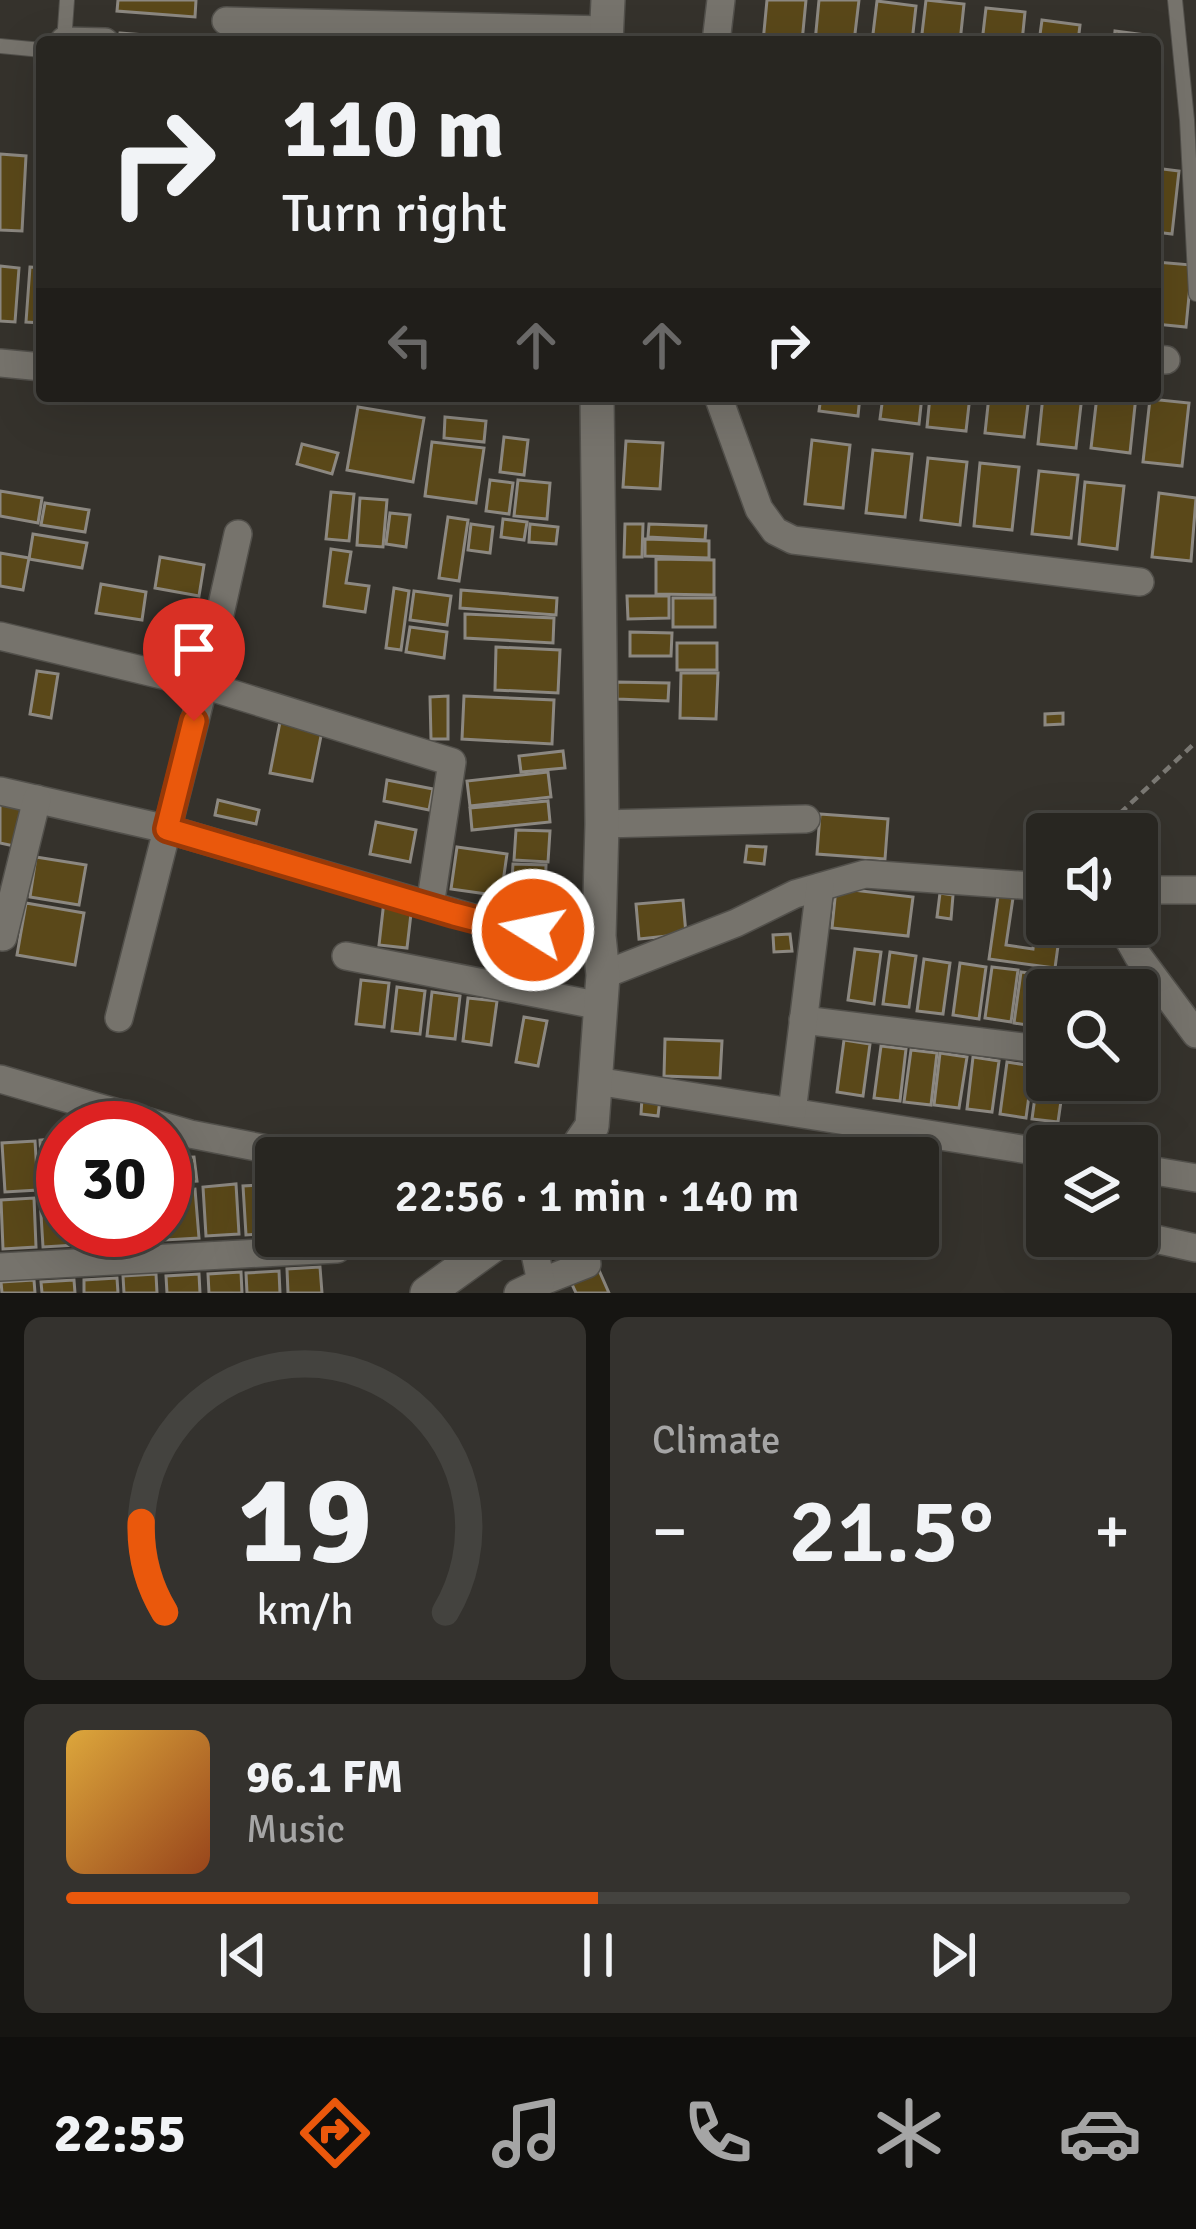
<!DOCTYPE html>
<meta charset="utf-8">
<style>
:root{--surface:#282621;--page:#34322e;--text:#f1f3f6;--muted:#a5a5a5;--line:#44433f;--accent:#ea580c}
body{margin:0;font-family:Signika,sans-serif;background:var(--page);color:var(--text);height:100vh;display:flex;flex-direction:column;font-size:45px;white-space:nowrap}
*{box-sizing:border-box;margin:0}
p{font-size:39px;color:var(--muted)}
.icon{flex:none;width:66px;height:66px;fill:none;stroke:currentColor;stroke-width:2;stroke-linecap:round;stroke-linejoin:round}
.map{position:relative;height:1293px;overflow:hidden}
.side{display:flex;flex-direction:column;gap:24px;padding:24px;background:#161512;flex:1}
.side>*{flex:none}
.banner{position:absolute;left:36px;top:36px;width:1125px;height:366px;border-radius:12px;box-shadow:0 12px 48px #0002,0 0 0 3px var(--line);background:#282621;color:var(--text);overflow:hidden}
.fabs{position:absolute;left:1026px;top:813px;display:grid;gap:24px}
.fabs a{display:grid;place-items:center;width:132px;height:132px;border-radius:12px;background:var(--surface);box-shadow:0 12px 48px #0002,0 0 0 3px var(--line);font-size:60px}
.speed{position:absolute;left:36px;top:1101px;display:flex;gap:24px;font-size:60px;font-weight:700;text-align:center}
.speed>*{display:grid;place-content:center;width:156px;height:156px;border-radius:50%;background:var(--surface);box-shadow:0 12px 48px #0002,0 0 0 3px var(--line);line-height:1}
.speed .limit{border:18px solid #d22;background:#fff;color:#111}
.pin{position:absolute;display:grid;place-items:center;width:102px;height:102px;color:#fff;margin:-123px -51px;border-radius:50% 50% 50% 0;rotate:-45deg;box-shadow:0 0 12px #0007}
.pin .icon{rotate:45deg}
.me{position:absolute;width:132px;margin:-66px;rotate:280deg;stroke-linejoin:round;filter:drop-shadow(0 0 9px #0008)}
.turn{display:flex;align-items:center;gap:42px;height:252px;padding:0 48px;font-size:54px}
.turn .icon{width:156px;height:156px;stroke-width:2.5}
.turn b{display:block;font-size:84px;line-height:102px}
.lanes{display:flex;align-items:center;height:114px;padding:0 48px;background:#0003;justify-content:center;gap:60px;direction:ltr}
.lanes .off{opacity:.35}
.big{font-size:90px;font-weight:600;line-height:1.1}
.side .card{flex:1;display:flex;flex-direction:column;justify-content:center;gap:18px;min-width:0;padding:0 42px;border-radius:18px;background:var(--page)}
.side .dial{align-items:center;gap:0}
.dial svg{height:312px;overflow:visible;fill:none;stroke:var(--line);stroke-width:7;stroke-linecap:round;text-anchor:middle}
.dial text{fill:var(--text);stroke:none}
.song{display:flex;align-items:center;gap:36px}
.cover{width:144px;height:144px;border-radius:18px;background:linear-gradient(135deg,hsl(40 70% 55%),hsl(20 70% 35%))}
.played{height:12px;border-radius:6px;background:linear-gradient(90deg,var(--accent) 50%,var(--line) 50%)}
.keys{display:flex;justify-content:space-around;direction:ltr}
.heat{display:flex;justify-content:space-between;align-items:center;font-size:66px;direction:ltr}
.side .tiles{flex:1;display:grid;gap:24px;grid-template-columns:1fr 1fr}
.card:last-child{grid-column:span 2}
.trip{position:absolute;left:255px;top:1137px;width:684px;height:120px;border-radius:12px;background:var(--surface);box-shadow:0 12px 48px #0002,0 0 0 3px var(--line);font-weight:600;line-height:120px;text-align:center}
.tab-bar{display:flex;height:192px;justify-content:space-around;align-items:center;background:#100f0d;color:var(--muted)}
.tab-bar .icon{width:84px;height:84px}
.tab-bar .current{color:var(--accent)}
.tab-bar b{font-size:54px;color:var(--text)}
.map>svg:first-child{display:block}
</style>
<div class="map">
<svg width="1196" height="1293" viewBox="0 0 1196 1293">
<rect width="100%" height="100%" fill="#35322c"/>
<g fill="#5a4819" stroke="#8c8881" stroke-width="3">
<polygon points="118,0 196,0 195,17 117,11"/>
<polygon points="767,0 806,0 802,42 763,42"/>
<polygon points="819,0 859,0 854,42 815,42"/>
<polygon points="926,0 964,4 960,42 921,42"/>
<polygon points="877,1 916,6 912,42 872,42"/>
<polygon points="986,8 1025,12 1022,42 982,42"/>
<polygon points="1042,20 1080,25 1078,42 1039,42"/>
<polygon points="1115,31 1154,36 1153,42 1114,42"/>
<polygon points="120,33 157,36 157,40 180,42 119,42"/>
<polygon points="0,154 26,156 22,231 0,230"/>
<polygon points="1155,168 1179,171 1172,234 1155,232"/>
<polygon points="1156,262 1192,265 1186,327 1155,324"/>
<polygon points="0,266 19,268 15,322 0,321"/>
<polygon points="30,267 42,268 42,323 26,322"/>
<polygon points="821,396 860,396 858,416 819,411"/>
<polygon points="883,396 922,396 919,424 880,419"/>
<polygon points="930,396 970,396 966,431 927,427"/>
<polygon points="989,396 1029,396 1024,437 985,433"/>
<polygon points="1043,396 1082,396 1076,448 1038,444"/>
<polygon points="1097,396 1136,396 1130,453 1091,448"/>
<polygon points="1150,399 1189,403 1182,466 1143,462"/>
<polygon points="358,407 424,418 413,482 347,470"/>
<polygon points="445,417 486,421 484,442 444,438"/>
<polygon points="504,437 528,440 524,475 500,472"/>
<polygon points="812,440 850,445 843,508 805,504"/>
<polygon points="626,441 663,443 660,489 623,487"/>
<polygon points="432,442 484,448 476,503 425,496"/>
<polygon points="302,444 338,453 332,474 297,464"/>
<polygon points="873,450 912,454 905,517 866,513"/>
<polygon points="928,458 967,462 960,525 921,520"/>
<polygon points="980,463 1019,467 1012,530 974,526"/>
<polygon points="1039,471 1078,475 1071,538 1032,534"/>
<polygon points="490,480 513,483 509,514 486,511"/>
<polygon points="518,480 550,483 547,519 514,516"/>
<polygon points="1085,482 1124,486 1117,549 1079,544"/>
<polygon points="0,491 42,498 38,523 0,516"/>
<polygon points="331,492 354,494 349,541 326,539"/>
<polygon points="1159,493 1196,498 1191,561 1152,557"/>
<polygon points="360,498 387,500 383,547 357,545"/>
<polygon points="45,503 89,510 85,532 41,525"/>
<polygon points="390,513 410,515 406,547 386,544"/>
<polygon points="448,517 468,520 459,581 439,578"/>
<polygon points="503,519 527,522 524,540 501,537"/>
<polygon points="471,524 493,527 490,553 468,550"/>
<polygon points="530,524 558,527 556,544 529,542"/>
<polygon points="625,524 643,524 642,557 624,557"/>
<polygon points="649,524 706,526 705,540 648,537"/>
<polygon points="33,534 87,543 82,568 29,559"/>
<polygon points="645,539 709,541 709,558 645,556"/>
<polygon points="331,549 351,552 346,583 369,586 365,612 324,606"/>
<polygon points="0,553 29,558 23,590 0,586"/>
<polygon points="160,557 204,565 199,596 155,588"/>
<polygon points="656,559 714,560 714,595 656,594"/>
<polygon points="101,584 146,592 142,620 96,613"/>
<polygon points="394,588 409,591 401,650 386,648"/>
<polygon points="461,590 557,598 556,615 460,608"/>
<polygon points="414,591 451,596 447,625 410,620"/>
<polygon points="627,596 669,596 669,618 628,619"/>
<rect x="673" y="598" width="42" height="29"/>
<polygon points="465,614 554,618 553,643 465,638"/>
<polygon points="410,627 447,632 444,658 406,652"/>
<polygon points="630,632 672,633 671,656 630,656"/>
<rect x="677" y="643" width="40" height="27"/>
<polygon points="496,647 560,650 558,693 495,690"/>
<polygon points="37,671 58,674 51,718 30,714"/>
<polygon points="681,673 718,673 716,719 680,718"/>
<polygon points="617,682 669,683 668,701 617,699"/>
<polygon points="448,696 448,739 431,739 430,697"/>
<polygon points="464,696 554,700 552,744 462,739"/>
<polygon points="1063,713 1063,724 1045,725 1045,714"/>
<polygon points="281,717 323,726 312,781 270,773"/>
<polygon points="563,751 565,768 521,772 519,756"/>
<polygon points="548,772 551,797 470,806 467,781"/>
<polygon points="387,780 433,789 429,810 384,801"/>
<polygon points="218,800 259,810 256,824 215,815"/>
<polygon points="548,801 550,822 472,830 470,808"/>
<polygon points="0,804 32,808 23,848 0,843"/>
<polygon points="820,814 888,819 885,859 817,854"/>
<polygon points="376,822 416,830 410,862 370,854"/>
<polygon points="516,830 550,831 548,862 514,860"/>
<polygon points="747,846 766,847 764,864 745,862"/>
<polygon points="457,847 507,854 501,896 451,889"/>
<polygon points="36,857 86,865 79,905 30,897"/>
<polygon points="513,864 546,865 545,896 511,894"/>
<polygon points="836,888 913,897 908,936 832,928"/>
<polygon points="940,893 953,895 951,919 937,917"/>
<polygon points="998,896 1013,898 1006,945 1033,949 1039,902 1047,903 1047,924 1061,924 1055,968 989,959"/>
<polygon points="683,900 686,934 639,939 636,904"/>
<polygon points="384,901 412,905 407,948 379,945"/>
<polygon points="26,903 84,913 75,965 17,955"/>
<polygon points="790,934 792,951 774,952 773,935"/>
<polygon points="855,949 881,952 874,1004 848,1000"/>
<polygon points="890,952 916,956 909,1007 883,1004"/>
<polygon points="924,959 950,963 943,1014 917,1011"/>
<polygon points="515,960 555,965 552,986 513,981"/>
<polygon points="960,963 986,967 979,1019 953,1015"/>
<polygon points="992,967 1018,970 1011,1022 985,1018"/>
<polygon points="1021,972 1047,975 1040,1027 1014,1023"/>
<polygon points="1053,973 1079,977 1077,990 1051,990"/>
<polygon points="361,980 389,983 384,1027 356,1024"/>
<polygon points="397,987 425,991 420,1034 392,1031"/>
<polygon points="432,992 460,996 455,1039 427,1036"/>
<polygon points="468,998 497,1001 491,1045 463,1041"/>
<polygon points="524,1017 547,1021 538,1066 516,1062"/>
<polygon points="665,1039 722,1041 720,1078 664,1076"/>
<polygon points="844,1040 870,1044 863,1096 837,1092"/>
<polygon points="881,1046 906,1049 900,1101 874,1098"/>
<polygon points="911,1050 937,1053 931,1105 904,1102"/>
<polygon points="940,1053 967,1057 959,1108 934,1105"/>
<polygon points="973,1057 999,1061 992,1112 967,1109"/>
<polygon points="1007,1062 1033,1066 1026,1118 1000,1114"/>
<polygon points="1039,1067 1047,1068 1047,1080 1064,1080 1058,1122 1032,1119"/>
<polygon points="642,1098 660,1099 658,1116 641,1114"/>
<polygon points="63,1138 63,1187 43,1189 40,1140"/>
<polygon points="35,1141 38,1190 5,1192 2,1143"/>
<polygon points="194,1157 197,1181 165,1183 165,1158"/>
<polygon points="236,1184 239,1234 206,1236 203,1187"/>
<polygon points="276,1184 276,1233 246,1235 243,1186"/>
<polygon points="195,1189 199,1238 165,1240 165,1191"/>
<polygon points="63,1197 63,1230 75,1230 76,1245 43,1247 40,1198"/>
<polygon points="34,1198 36,1247 3,1249 1,1200"/>
<polygon points="83,1230 117,1230 117,1242 84,1244"/>
<polygon points="124,1230 157,1230 158,1239 125,1241"/>
<polygon points="364,1236 401,1236 402,1241 364,1242"/>
<polygon points="405,1236 445,1236 446,1247 405,1248"/>
<polygon points="320,1267 322,1293 288,1293 287,1269"/>
<polygon points="598,1268 609,1293 576,1293 570,1280"/>
<polygon points="279,1271 280,1293 247,1293 246,1273"/>
<polygon points="241,1272 242,1293 209,1293 208,1274"/>
<polygon points="156,1274 157,1293 124,1293 123,1276"/>
<polygon points="199,1274 200,1293 167,1293 166,1276"/>
<polygon points="117,1278 118,1293 84,1293 84,1280"/>
<polygon points="34,1280 35,1293 2,1293 1,1282"/>
<polygon points="74,1280 75,1293 42,1293 41,1282"/>
</g>
<g fill="none" stroke-linecap="round" stroke-linejoin="round">
<defs>
<g id="service">
<polyline points="1175,0 1187,120 1196,294"/>
<polyline points="64,42 67,0"/>
<polyline points="0,46 42,50"/>
</g>
<g id="minor">
<polyline points="226,21 606,30"/>
<polyline points="64,41 105,42"/>
<polyline points="716,42 721,0"/>
<polyline points="1155,359 1166,360"/>
<polyline points="0,363 42,367"/>
<polyline points="718,396 759,509 775,531 793,540 1140,582"/>
<polyline points="0,636 204,685 452,762 430,906"/>
<polyline points="0,791 167,829 500,926 599,936"/>
<polyline points="602,824 806,819"/>
<polyline points="1137,890 1196,890"/>
<polyline points="1120,924 1138,956 1196,1034"/>
<polyline points="3,937 37,799"/>
<polyline points="346,956 601,1006"/>
<polyline points="603,975 736,923 795,894 865,874 1047,887"/>
<polyline points="119,1018 204,685 238,534"/>
<polyline points="803,1020 1047,1050"/>
<polyline points="0,1079 190,1134 313,1158"/>
<polyline points="596,1081 1047,1153"/>
<polyline points="792,1112 820,887"/>
<polyline points="1137,1168 1196,1178"/>
<polyline points="1137,1235 1196,1248"/>
<polyline points="0,1267 337,1249"/>
<polyline points="541,1282 587,1264"/>
<polyline points="518,1293 541,1282 533,1244 528,1236"/>
</g>
<g id="tertiary">
<polyline points="606,42 608,0"/>
<polyline points="570,1158 592,1126 603,975 599,936 602,824 597,396"/>
<polyline points="427,1293 506,1236"/>
</g>
</defs>
<use href="#service" stroke="#52504b" stroke-width="16"/>
<use href="#minor" stroke="#52504b" stroke-width="30"/>
<use href="#tertiary" stroke="#52504b" stroke-width="36"/>
<polyline stroke="#7a7873" stroke-width="4.5" stroke-dasharray="9 6" stroke-linecap="butt" points="1098,834 1196,742"/>
<use href="#service" stroke="#76736c" stroke-width="14"/>
<use href="#minor" stroke="#76736c" stroke-width="27"/>
<use href="#tertiary" stroke="#76736c" stroke-width="33"/>
</g>
<g fill="none" stroke-linecap="round" stroke-linejoin="round">
<defs>
<polyline id="route" points="194,721 167,829 454,914 500,926 533,930"/>
</defs>
<use href="#route" stroke="#983908" stroke-width="30"/>
<use href="#route" stroke="#ea580c" stroke-width="21"/>
</g>
</svg>
<div class="fabs">
<a><svg class="icon" aria-label="sound" viewBox="0 0 24 24"><path d="M4 9h4l5-4v14l-5-4H4zM17 9q2 3 0 6"/></svg></a>
<a><svg class="icon" aria-label="search" viewBox="0 0 24 24"><circle cx="10" cy="10" r="6"/><path d="M15 15l6 6"/></svg></a>
<a><svg class="icon" aria-label="layers" viewBox="0 0 24 24"><path d="M12 4l9 5-9 5-9-5zM3 14l9 5 9-5"/></svg></a>
</div>
<div class="speed"><div class="limit">30</div></div>
<div class="pin" style="left:194px;top:721px;background:#d93025"><svg class="icon" aria-label="arrive" viewBox="0 0 24 24"><path d="M6 21V4h12l-3 4 3 4H6"/></svg></div>
<svg class="me" style="left:533px;top:930px" viewBox="-20 -20 40 40"><circle r="17" fill="#ea580c" stroke="#fff" stroke-width="3"/><path d="M0-11L8 9 0 5-8 9z" fill="#fff"/></svg>
<div class="trip">22:56 · 1 min · 140 m</div>
<div class="banner">
<div class="turn"><svg class="icon" aria-label="right" viewBox="0 0 24 24"><path d="M7 20v-9h11M14 6l5 5-5 5"/></svg><div><b>110 m</b>Turn right</div></div>
<div class="lanes"><svg class="icon off" aria-label="left" viewBox="0 0 24 24"><path d="M17 20v-9H6M10 6l-5 5 5 5"/></svg><svg class="icon off" aria-label="ahead" viewBox="0 0 24 24"><path d="M12 20V5M6 11l6-6 6 6"/></svg><svg class="icon off" aria-label="ahead" viewBox="0 0 24 24"><path d="M12 20V5M6 11l6-6 6 6"/></svg><svg class="icon" aria-label="right" viewBox="0 0 24 24"><path d="M7 20v-9h11M14 6l5 5-5 5"/></svg></div>
</div>
</div>
<section class="side">
<div class="tiles">
<div class="card dial"><svg viewBox="0 0 100 80">
<path d="M14 69A42 42 0 1 1 86 69"/>
<path d="M14 69A42 42 0 0 1 8 46" stroke="#ea580c"/>
<text x="50" y="56" font-size="32" font-weight="700">19</text>
<text x="50" y="72" font-size="11">km/h</text>
</svg></div>
<div class="card"><p>Climate</p>
<div class="heat"><a>−</a><b class="big">21.5°</b><a>+</a></div>
</div>
<div class="card">
<div class="song"><i class="cover"></i><div><b>96.1 FM</b><p>Music</p></div></div>
<div class="played"></div>
<div class="keys"><svg class="icon" aria-label="previous" viewBox="0 0 24 24"><path d="M18 5L8 12l10 7zM5 5v14"/></svg><svg class="icon" aria-label="pause" viewBox="0 0 24 24"><path d="M8 5v14M16 5v14"/></svg><svg class="icon" aria-label="next" viewBox="0 0 24 24"><path d="M6 5l10 7-10 7zM19 5v14"/></svg></div>
</div>
</div>
</section>
<nav class="tab-bar">
<b>22:55</b>
<svg class="icon current" aria-label="directions" viewBox="0 0 24 24"><path d="M12 3l9 9-9 9-9-9zM9 14v-3h6M13 9l2 2-2 2"/></svg>
<svg class="icon" aria-label="music" viewBox="0 0 24 24"><path d="M9 18V5l10-2v13"/><circle cx="6" cy="18" r="3"/><circle cx="16" cy="16" r="3"/></svg>
<svg class="icon" aria-label="phone" viewBox="0 0 24 24"><path d="M5 4h4l2 5-3 2q2 4 5 5l2-3 5 2v4C11 20 4 13 5 4z"/></svg>
<svg class="icon" aria-label="climate" viewBox="0 0 24 24"><path d="M12 3v18M4 7l16 10M4 17L20 7"/></svg>
<svg class="icon" aria-label="car" viewBox="0 0 24 24"><path d="M5 17H2v-5l4-1 3-4h7l3 4 3 1v5h-3M9 17h6M6 11h13"/><circle cx="7" cy="17" r="2"/><circle cx="17" cy="17" r="2"/></svg>
</nav>
